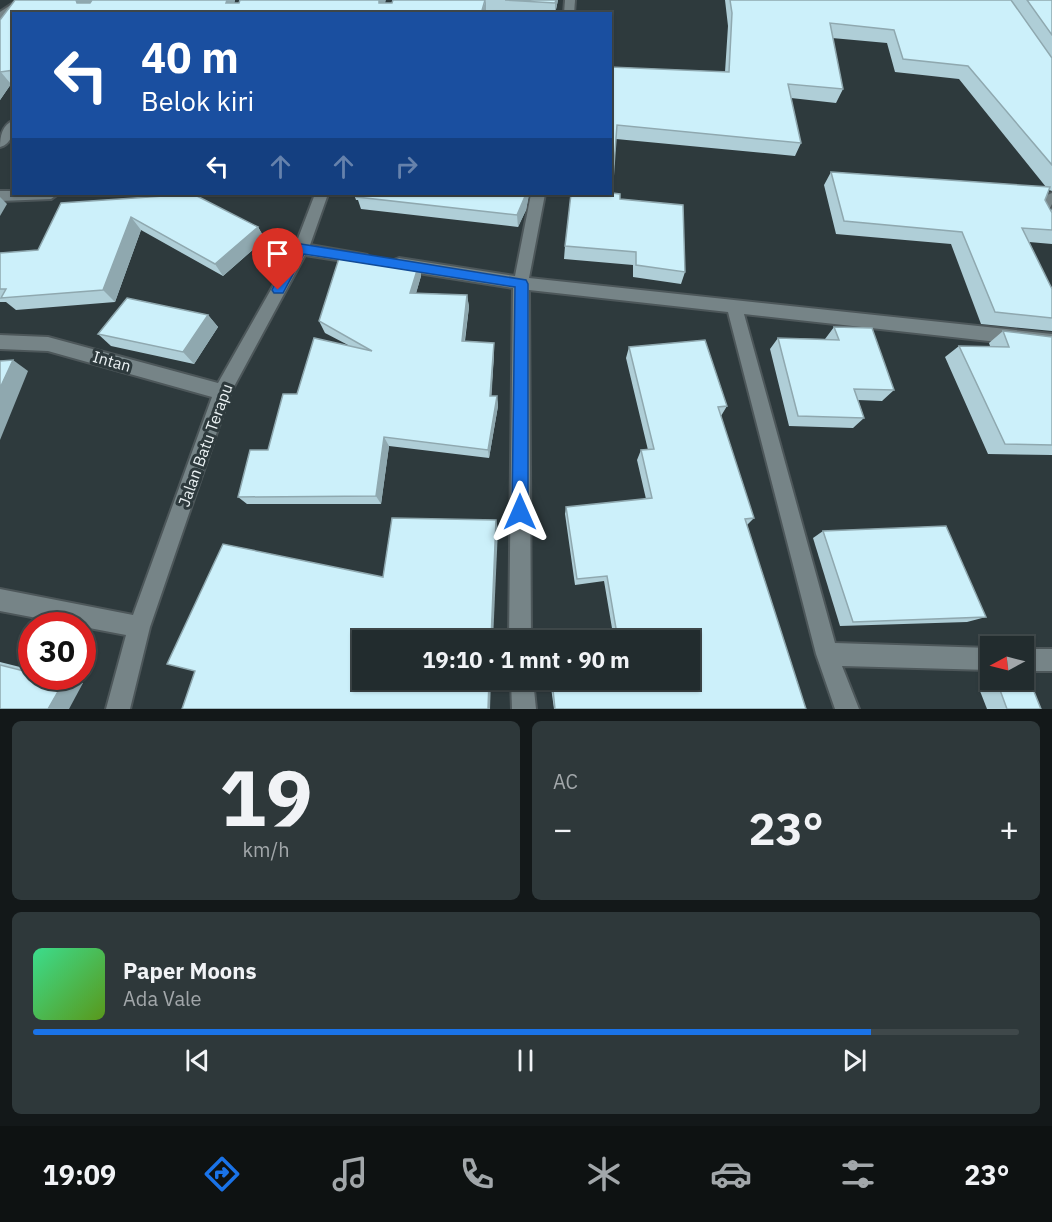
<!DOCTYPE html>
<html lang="id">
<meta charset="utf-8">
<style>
:root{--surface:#222c2e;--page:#2e383a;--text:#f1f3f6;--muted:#a2a7aa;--line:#3f484a;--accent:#1a73e8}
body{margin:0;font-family:"IBM Plex Sans",sans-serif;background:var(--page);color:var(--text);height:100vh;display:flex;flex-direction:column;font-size:22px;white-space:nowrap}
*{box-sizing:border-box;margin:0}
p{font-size:20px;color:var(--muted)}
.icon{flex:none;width:33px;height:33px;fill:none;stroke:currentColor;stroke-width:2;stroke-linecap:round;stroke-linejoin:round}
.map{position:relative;height:709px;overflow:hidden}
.details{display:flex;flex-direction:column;gap:12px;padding:12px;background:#131819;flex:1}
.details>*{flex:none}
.banner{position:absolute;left:12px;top:12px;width:600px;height:183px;border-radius:0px;box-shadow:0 2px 4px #0004,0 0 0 2px var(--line);background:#1a4fa0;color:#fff;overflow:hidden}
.needle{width:39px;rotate:263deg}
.tools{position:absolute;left:980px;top:636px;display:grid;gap:12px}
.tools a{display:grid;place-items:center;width:54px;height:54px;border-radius:0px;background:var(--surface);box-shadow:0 2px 4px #0004,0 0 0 2px var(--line);font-size:30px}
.speed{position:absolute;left:18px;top:612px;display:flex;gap:12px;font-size:30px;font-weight:700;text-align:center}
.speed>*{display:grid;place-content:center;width:78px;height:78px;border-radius:50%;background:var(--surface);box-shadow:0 2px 4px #0004,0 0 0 2px var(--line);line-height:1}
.speed .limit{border:9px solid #d22;background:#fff;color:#111}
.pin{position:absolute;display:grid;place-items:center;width:51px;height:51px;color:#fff;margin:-62px -26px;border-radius:50% 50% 50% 0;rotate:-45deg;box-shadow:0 0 6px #0007}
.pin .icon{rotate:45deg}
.me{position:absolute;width:66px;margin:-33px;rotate:0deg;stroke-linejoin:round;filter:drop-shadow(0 0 4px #0008)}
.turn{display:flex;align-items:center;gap:21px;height:126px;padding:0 30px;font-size:27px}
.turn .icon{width:78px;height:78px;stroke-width:2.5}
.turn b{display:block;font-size:42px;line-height:51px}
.lanes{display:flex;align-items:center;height:57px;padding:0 30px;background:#0003;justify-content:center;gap:30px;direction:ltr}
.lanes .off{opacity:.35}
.big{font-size:45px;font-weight:800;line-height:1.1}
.details .tile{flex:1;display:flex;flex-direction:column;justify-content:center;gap:9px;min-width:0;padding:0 21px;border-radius:9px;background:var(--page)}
.details .dial{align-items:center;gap:0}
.dial b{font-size:78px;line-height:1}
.song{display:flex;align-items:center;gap:18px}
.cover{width:72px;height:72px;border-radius:9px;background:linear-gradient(135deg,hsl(150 70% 55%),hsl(90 70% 35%))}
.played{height:6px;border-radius:3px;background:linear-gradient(90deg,var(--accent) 85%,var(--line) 85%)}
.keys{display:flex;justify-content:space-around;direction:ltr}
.heat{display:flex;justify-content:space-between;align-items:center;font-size:33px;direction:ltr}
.details .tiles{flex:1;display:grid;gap:12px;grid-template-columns:1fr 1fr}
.tile:last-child{grid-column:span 2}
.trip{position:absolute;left:352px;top:630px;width:348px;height:60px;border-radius:0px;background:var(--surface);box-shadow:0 2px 4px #0004,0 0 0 2px var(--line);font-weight:800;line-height:60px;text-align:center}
.dock{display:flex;height:96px;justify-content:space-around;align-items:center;background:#0e1212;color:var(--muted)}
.dock .icon{width:42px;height:42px}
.dock .selected{color:var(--accent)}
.dock b{font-size:27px;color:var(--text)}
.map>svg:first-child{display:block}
</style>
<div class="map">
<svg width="1052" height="709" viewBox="0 0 1052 709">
<rect width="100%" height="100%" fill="#2e3a3d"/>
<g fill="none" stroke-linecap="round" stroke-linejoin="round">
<defs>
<polygon id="service" points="565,0 575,0 574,14 564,14"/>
<g id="minor">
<polygon points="18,0 30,0 0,19 0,12"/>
<path d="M14,120c0,11 -2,24 -14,27 0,-11 2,-22 14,-27z"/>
<polygon points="0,191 14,191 14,194 58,194 51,199 0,201"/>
<polygon points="1052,193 1052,204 1048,212 1052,220 1052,239 1047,238 1034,212 1042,197"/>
<polygon points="315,194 328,194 310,245 362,254 367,255 369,259 367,263 362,264 305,255 230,394 150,627 130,709 106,709 126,635 0,611 0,589 133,615 212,397 48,351 0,349 0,335 48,337 218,383 294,249"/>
<polygon points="531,194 545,194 529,278 1052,334 1052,348 744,314 835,643 990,648 990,670 842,666 859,709 835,709 816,654 728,312 529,290 531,640 509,640 513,288 399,270 394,268 392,264 394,260 399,258 515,276"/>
<rect x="1023" y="649" width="29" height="22"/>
<polygon points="511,680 533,680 536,709 512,709"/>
</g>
</defs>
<use href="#service" stroke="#4d575a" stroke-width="4"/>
<use href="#minor" stroke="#4d575a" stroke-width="4"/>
<use href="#service" fill="#768487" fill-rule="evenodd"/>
<use href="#minor" fill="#768487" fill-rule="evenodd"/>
</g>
<g fill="#afced7">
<polygon points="15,0 235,0 234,3 392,3 393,0 558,0 555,14 518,14 486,11 486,14 14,14 14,84 11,84 0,100 0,20"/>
<polygon points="725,0 1052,0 1052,191 1049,190 1045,200 1051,211 1052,208 1052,244 1029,242 1052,289 1052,331 981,324 951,244 836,234 824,185 831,172 1046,187 959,79 895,72 887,43 832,38 843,89 836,103 791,98 801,143 795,156 616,139 612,193 620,199 685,272 681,284 633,277 633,265 564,259 565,246 610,67 725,72 728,26"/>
<polygon points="354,194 529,194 526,210 518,227 361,209 358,200 356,200"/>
<polygon points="61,203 258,227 265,239 223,276 141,230 115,302 16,310 6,302 0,302 0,253 38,250"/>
<polygon points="419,264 421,276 416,293 467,295 469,307 465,341 494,343 494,354 491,396 497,396 498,406 489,458 389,446 381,504 247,504 238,497 268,450 297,394 348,345 325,333 319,321"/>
<polygon points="208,315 218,327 194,364 111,346 98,334"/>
<polygon points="834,327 894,390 882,401 858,400 864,418 853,428 789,426 770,349 778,338 825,339"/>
<polygon points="1003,331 1052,337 1052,455 988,454 945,357 959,346 990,346 989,343"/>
<polygon points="629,347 727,406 721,416 754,518 747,525 806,709 554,709 550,680 690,680 614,640 604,581 575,585 565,514 566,507 646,499 637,460 641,450 648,450 626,358"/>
<polygon points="823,531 986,617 967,622 840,626 813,538"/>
<polygon points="0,662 32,670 32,676 59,676 83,683 0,709"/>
<polygon points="1000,690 1041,709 987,709 980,691"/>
</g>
<g fill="#8fa8af">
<polygon points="76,0 94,0 84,13 77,3"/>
<polygon points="227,0 235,0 232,14 226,3"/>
<polygon points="379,0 386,0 382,14 379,3"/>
<polygon points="486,0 486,14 481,14"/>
<polygon points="556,0 558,0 555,14 555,3"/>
<polygon points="0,71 11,84 0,100"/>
<polygon points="526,194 529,194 526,210 518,227 517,215"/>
<polygon points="0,197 7,204 0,216"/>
<polygon points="131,217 141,230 115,302 103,290"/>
<polygon points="258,227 265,239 223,276 215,264"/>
<polygon points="419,264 421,276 413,304 410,293"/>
<polygon points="467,295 469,307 463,352 462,341"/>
<polygon points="208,315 218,327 194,364 183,352"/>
<polygon points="494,343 494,354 491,406 490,396"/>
<polygon points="13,360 28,371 0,440 0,388"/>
<polygon points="497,396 498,406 489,458 488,450"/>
<polygon points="384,437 389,446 381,504 376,496"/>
<polygon points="496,520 498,529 493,640 491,640"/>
<polygon points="489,680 491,680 490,709 488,709"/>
<polygon points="64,681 83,683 69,709 48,709"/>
</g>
<g fill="#ccf0fa" stroke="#8fa8af" stroke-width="1.5">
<polygon points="15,0 76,0 77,3 90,3 92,0 227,0 226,3 239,3 240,0 379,0 379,3 392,3 393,0 485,0 481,14 14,14 14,70 0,72 0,20"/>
<polygon points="505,0 556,0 555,3"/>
<polygon points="730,0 1011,0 1052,58 1052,165 968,66 903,59 894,30 830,23 843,89 788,84 801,143 617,125 612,193 620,194 620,199 683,205 685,272 636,265 636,252 565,246 571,194 610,194 610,67 729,72 732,13"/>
<polygon points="1027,0 1052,0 1052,35"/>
<polygon points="831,172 1050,187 1045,200 1052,213 1052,230 1022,228 1052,289 1052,318 995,312 962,232 844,221"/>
<polygon points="193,194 258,227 215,264 131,217 103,290 1,298 6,289 0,289 0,253 38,250 61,203"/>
<polygon points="358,194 526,194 517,215 357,197"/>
<polygon points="340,255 370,256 419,264 410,293 467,295 462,341 494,343 490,396 497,396 488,450 384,437 376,496 238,497 250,450 268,450 283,394 297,394 314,338 372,351 319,321"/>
<polygon points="127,298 208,315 183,352 98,334"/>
<polygon points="834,327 872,328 894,390 854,389 864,418 798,416 778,338 839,340"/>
<polygon points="1003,331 1052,337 1052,445 1005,444 959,346 1009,347"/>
<polygon points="705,340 727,406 718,407 754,518 745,519 806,709 555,709 552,680 690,680 690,640 618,640 607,576 577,579 566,507 652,498 641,450 654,449 629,347"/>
<polygon points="13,360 0,388 0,361"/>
<polygon points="392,518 496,520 491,640 363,640 363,680 489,680 488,709 182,709 195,671 167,664 223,544 383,577"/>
<polygon points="946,526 986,617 853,622 823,531"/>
<polygon points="0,665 32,673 32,676 47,676 64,681 48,709 0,709"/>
<polygon points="1033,689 1041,709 1007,709 1000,690"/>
</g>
<polygon fill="#1a73e8" stroke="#114b97" stroke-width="1.5" points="301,244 526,280 528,284 528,512 526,518 520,520 514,518 512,512 515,287 304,254 283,293 274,293 272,290 274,286 297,246"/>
<g text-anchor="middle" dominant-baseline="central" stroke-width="6" stroke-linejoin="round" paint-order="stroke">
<g font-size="16" fill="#eaf1f3" stroke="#2e3a3d">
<text transform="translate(112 361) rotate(16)">Intan</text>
<text transform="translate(205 445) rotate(-70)">Jalan Batu Terapu</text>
</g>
</g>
</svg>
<div class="tools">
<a><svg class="needle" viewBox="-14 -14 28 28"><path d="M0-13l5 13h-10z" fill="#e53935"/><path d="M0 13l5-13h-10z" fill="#a2a7aa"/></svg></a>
</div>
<div class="speed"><div class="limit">30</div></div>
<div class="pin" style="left:278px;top:290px;background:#d93025"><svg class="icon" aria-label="arrive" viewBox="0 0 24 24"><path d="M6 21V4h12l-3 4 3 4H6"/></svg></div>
<svg class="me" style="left:520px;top:512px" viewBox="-20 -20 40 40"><path d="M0-17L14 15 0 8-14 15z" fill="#1a73e8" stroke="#fff" stroke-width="4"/></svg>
<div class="trip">19:10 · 1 mnt · 90 m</div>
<div class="banner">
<div class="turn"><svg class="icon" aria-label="left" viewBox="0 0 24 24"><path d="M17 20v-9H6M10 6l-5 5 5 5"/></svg><div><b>40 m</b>Belok kiri</div></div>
<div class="lanes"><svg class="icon" aria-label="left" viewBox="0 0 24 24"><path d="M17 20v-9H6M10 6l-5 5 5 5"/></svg><svg class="icon off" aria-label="ahead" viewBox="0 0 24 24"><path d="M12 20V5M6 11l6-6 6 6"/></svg><svg class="icon off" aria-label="ahead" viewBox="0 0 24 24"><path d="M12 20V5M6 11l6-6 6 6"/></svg><svg class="icon off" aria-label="right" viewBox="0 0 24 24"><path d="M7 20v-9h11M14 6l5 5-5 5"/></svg></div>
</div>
</div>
<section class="details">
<div class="tiles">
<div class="tile dial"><b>19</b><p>km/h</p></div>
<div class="tile"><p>AC</p>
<div class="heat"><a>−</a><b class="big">23°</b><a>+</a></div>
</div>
<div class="tile">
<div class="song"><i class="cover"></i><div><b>Paper Moons</b><p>Ada Vale</p></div></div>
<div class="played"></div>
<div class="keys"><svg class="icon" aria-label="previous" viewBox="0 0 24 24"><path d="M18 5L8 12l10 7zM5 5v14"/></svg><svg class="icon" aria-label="pause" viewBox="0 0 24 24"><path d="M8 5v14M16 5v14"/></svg><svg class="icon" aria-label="next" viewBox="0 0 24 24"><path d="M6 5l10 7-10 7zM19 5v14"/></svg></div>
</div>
</div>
</section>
<nav class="dock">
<b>19:09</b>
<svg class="icon selected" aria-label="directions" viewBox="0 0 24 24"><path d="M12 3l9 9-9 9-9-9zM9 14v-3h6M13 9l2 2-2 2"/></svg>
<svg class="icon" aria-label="music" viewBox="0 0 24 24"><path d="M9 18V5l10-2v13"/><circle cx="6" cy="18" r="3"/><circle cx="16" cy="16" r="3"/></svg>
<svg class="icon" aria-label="phone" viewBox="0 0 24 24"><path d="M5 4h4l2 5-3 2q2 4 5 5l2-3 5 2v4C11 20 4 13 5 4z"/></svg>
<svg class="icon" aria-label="climate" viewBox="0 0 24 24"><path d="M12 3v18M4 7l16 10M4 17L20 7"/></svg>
<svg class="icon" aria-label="car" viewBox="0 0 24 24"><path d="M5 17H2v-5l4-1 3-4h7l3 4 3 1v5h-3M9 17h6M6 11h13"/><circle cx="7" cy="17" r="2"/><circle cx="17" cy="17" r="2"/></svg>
<svg class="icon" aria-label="filters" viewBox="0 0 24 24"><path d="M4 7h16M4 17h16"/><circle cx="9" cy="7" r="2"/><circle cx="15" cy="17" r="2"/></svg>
<b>23°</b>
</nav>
